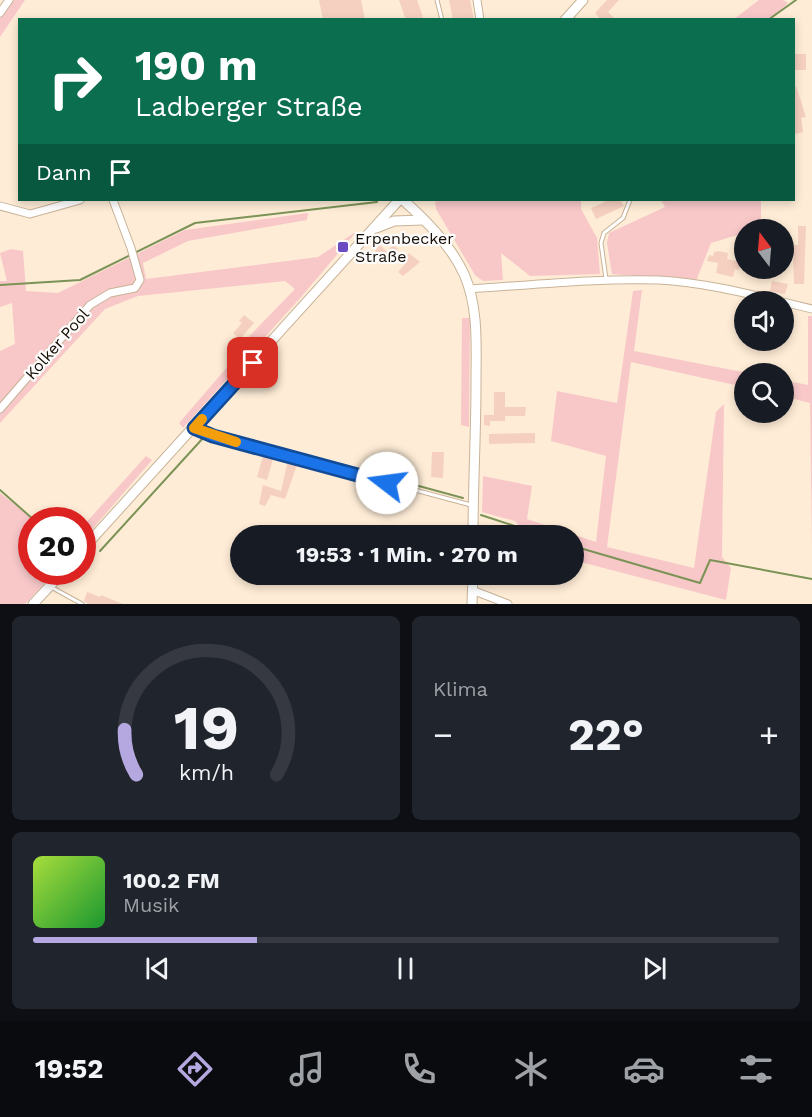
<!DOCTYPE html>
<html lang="de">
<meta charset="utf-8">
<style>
:root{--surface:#171b24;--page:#20242c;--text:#f1f3f6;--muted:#9ea1a6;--line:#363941;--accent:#b5a7df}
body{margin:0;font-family:"Work Sans",sans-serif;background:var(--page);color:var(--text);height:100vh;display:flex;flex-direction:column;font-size:22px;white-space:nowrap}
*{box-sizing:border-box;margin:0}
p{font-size:20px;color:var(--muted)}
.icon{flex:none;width:33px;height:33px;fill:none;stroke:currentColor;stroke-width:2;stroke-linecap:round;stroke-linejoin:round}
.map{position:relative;height:604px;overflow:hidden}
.side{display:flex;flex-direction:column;gap:12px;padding:12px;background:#0d0f14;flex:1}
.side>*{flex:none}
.banner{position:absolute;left:18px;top:18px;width:777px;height:183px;border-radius:0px;box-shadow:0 3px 9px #0003;background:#0b6e4f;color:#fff;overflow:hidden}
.needle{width:39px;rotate:344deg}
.controls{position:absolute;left:734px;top:219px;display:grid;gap:12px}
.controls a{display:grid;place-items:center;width:60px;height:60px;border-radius:50%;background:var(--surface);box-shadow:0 3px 9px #0003;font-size:30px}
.speed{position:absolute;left:18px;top:507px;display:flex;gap:12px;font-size:30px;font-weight:700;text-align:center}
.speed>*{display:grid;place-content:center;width:78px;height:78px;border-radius:50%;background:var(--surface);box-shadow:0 3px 9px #0003;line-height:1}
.speed .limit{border:9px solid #d22;background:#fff;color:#111}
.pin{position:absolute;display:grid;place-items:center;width:51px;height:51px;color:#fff;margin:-26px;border-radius:12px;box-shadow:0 3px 9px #0006}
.me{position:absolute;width:66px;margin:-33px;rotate:285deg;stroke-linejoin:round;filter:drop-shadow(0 0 4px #0008)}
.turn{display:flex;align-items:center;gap:21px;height:126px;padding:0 18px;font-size:27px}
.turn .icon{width:78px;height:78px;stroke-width:2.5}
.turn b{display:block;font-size:42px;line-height:51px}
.then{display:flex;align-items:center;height:57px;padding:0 18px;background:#0003;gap:12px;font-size:22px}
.big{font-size:45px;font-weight:700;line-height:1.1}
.side .widget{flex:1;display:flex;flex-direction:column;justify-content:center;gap:9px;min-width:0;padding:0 21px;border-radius:9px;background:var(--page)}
.side .dial{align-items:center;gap:0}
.dial svg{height:156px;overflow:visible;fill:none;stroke:var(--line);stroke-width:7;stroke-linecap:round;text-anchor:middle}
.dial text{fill:var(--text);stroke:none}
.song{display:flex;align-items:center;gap:18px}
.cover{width:72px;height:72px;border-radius:9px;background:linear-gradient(135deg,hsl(80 70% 55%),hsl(130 70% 35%))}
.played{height:6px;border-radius:3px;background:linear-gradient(90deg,var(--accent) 30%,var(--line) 30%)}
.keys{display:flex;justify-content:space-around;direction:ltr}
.heat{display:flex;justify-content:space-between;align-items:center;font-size:33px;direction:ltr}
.side .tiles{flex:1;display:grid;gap:12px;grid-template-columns:1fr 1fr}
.widget:last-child{grid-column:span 2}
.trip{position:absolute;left:230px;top:525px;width:354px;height:60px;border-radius:30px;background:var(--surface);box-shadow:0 3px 9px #0003;font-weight:700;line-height:60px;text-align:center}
.tabs{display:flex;height:96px;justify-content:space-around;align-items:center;background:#090b0e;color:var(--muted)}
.tabs .icon{width:42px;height:42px}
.tabs .on{color:var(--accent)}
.tabs b{font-size:27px;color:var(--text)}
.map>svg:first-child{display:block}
</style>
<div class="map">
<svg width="812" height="604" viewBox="0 0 812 604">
<rect width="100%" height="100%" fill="#feecd6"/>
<g fill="#f8c8c9">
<polygon points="13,0 25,0 0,37 0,18"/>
<polygon points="759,0 783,0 788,3 772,19 734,19"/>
<polygon points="440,200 581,200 581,209 597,238 600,274 530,276 501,253 503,280 483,281 475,275 436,209 435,202"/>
<polygon points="661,200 761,200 761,228 744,230 744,233 711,243 696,281 612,274 607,243 609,233 665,207"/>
<polygon points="308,213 307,220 188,241 143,263 146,279 318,257 357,231 302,296 183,428 179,423 229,365 233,353 295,289 285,281 138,296 105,309 0,423 0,351 15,344 12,303 0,307 0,281 7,281 0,253 11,249 23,251 26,291 58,293 185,230"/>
<polygon points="642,290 634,351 748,373 744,374 744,387 631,362 607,547 694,568 716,412 724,404 722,557 731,568 726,600 573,560 573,536 528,535 515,521 482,512 483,476 532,486 527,519 596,542 606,456 551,441 557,391 617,403 633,291"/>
<polygon points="808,316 812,316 812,548 810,403 783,396 783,380 808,385"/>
<polygon points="462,318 470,318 469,427 461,425"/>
<polygon points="146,456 152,460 83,540 83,526"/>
<polygon points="0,493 35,520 32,520 32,572 55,572 25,604 0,604"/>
</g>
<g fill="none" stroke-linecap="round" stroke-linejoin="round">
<g stroke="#7b9356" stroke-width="2">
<polyline points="768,20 796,0"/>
<polyline points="0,285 80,280 195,223 377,202"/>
<polyline points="213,430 463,498"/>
<polyline points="0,490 34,520"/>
<polyline points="481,515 545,536"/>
<polyline points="573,546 700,583 710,560 812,579"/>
<polyline points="100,551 204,437"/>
</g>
</g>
<g fill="#f5d0c0">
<polygon points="319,0 361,0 365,20 323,20"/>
<polygon points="399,0 417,0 424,20 406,20"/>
<polygon points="449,0 470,0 474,20 453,20"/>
<polygon points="607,0 619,0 608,12 616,20 601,20 595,13"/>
<rect x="794" y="54" width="12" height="16"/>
<polygon points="796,86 806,117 801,118 803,132 796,134 794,131 794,87"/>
<polygon points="603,200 620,200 624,206 596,219 591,208 605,202"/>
<polygon points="798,226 806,226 804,284 794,284 793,254 791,254 791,245 798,245"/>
<polygon points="380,245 387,252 393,245 398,249 387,262 375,251"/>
<polygon points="718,251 728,253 727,259 741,262 739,270 735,269 733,277 716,273 718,263 707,261 709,255 713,256 714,252"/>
<polygon points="409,253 420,262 403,276 398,272 406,263 402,260"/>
<polygon points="772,281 788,284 785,294 770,291"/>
<polygon points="244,315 254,323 240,339 233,333 242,323 239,321"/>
<polygon points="494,392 505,392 505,407 526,407 525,416 505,416 505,421 490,421 490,426 484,425 484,415 494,415"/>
<polygon points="535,433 535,443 489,444 489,434"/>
<polygon points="432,452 444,452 443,478 431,477"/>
<polygon points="263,456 273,459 267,480 257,477"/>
<polygon points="288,460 298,462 285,499 271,495 265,506 259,504 263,485 281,491"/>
<polygon points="87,592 100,597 101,595 123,604 88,604 84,601"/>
</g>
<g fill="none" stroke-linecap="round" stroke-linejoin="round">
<defs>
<g id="lane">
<polyline points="437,0 442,20"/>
<polyline points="606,279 601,243 604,233 623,218 630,200"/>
<polyline points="195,428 213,436 471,505"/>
<polyline points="51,587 82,604"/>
</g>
<g id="street">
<polyline points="477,0 480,20"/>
<polyline points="0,13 9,0"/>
<polyline points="0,206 30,214 80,200"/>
<path d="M469,289c63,-4 127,-11 190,-9 40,2 83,12 123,22"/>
<polyline points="783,302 812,309"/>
<polyline points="0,409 90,305 110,293 135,288 140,280 131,248 113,200"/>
<polyline points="472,590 508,604"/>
</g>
<g id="secondary">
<polyline points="565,20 583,0"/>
<path d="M403,200c23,20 48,46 61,74 15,34 12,73 12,109 0,51 -3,102 -3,153"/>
<polyline points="376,228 394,221 423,220"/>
<polyline points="82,550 399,200"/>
<polyline points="33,604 63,572"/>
<polyline points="472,604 473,574"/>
</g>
</defs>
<use href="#lane" stroke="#c8b398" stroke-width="5"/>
<use href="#street" stroke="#c8b398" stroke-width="9"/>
<use href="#secondary" stroke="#c8b398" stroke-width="11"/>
<use href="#lane" stroke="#fff" stroke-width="3"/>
<use href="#street" stroke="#fff" stroke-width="7"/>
<use href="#secondary" stroke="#fff" stroke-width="9"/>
</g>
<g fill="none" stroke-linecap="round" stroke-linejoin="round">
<defs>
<polyline id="route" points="253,363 194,428 213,436 387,483"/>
</defs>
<use href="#route" stroke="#114b97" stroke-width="15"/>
<use href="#route" stroke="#1a73e8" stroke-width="10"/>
<polyline stroke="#f59e0b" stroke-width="10" points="202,419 194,428 236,442"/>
</g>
<rect fill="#6c4ac3" stroke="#fcfcfc" stroke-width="2" x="337" y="241" width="12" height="12" rx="3"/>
<g text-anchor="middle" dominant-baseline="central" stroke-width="4.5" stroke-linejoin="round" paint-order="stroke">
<g font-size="16" fill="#160e05" stroke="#fcfcfc" text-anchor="start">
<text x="355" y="238">Erpenbecker<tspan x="355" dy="18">Straße</tspan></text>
</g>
<g font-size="16" fill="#160e05" stroke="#fcfcfc">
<text transform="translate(57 344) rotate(-49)">Kolker Pool</text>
</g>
</g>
</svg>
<div class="controls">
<a><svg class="needle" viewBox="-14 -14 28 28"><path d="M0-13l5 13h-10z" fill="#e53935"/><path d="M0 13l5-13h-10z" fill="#9ea1a6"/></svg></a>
<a><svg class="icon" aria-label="sound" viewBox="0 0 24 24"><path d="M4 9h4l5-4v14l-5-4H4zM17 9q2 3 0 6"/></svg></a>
<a><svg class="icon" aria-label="search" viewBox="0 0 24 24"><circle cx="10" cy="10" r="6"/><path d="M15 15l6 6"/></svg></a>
</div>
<div class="speed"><div class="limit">20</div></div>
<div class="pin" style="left:253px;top:363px;background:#d93025"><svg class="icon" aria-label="arrive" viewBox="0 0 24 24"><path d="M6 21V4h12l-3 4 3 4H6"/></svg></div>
<svg class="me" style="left:387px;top:483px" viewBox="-20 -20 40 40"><circle r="19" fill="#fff"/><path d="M0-13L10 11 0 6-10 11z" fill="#1a73e8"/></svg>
<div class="trip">19:53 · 1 Min. · 270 m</div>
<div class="banner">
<div class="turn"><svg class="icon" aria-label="right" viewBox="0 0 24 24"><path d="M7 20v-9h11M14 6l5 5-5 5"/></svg><div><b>190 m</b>Ladberger Straße</div></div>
<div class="then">Dann<svg class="icon" aria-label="arrive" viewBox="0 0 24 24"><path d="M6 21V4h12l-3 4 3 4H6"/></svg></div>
</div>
</div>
<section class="side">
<div class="tiles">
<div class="widget dial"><svg viewBox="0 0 100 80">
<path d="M14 69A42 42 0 1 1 86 69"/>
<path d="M14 69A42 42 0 0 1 8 46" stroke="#b5a7df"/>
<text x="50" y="56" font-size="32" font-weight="700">19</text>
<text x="50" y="72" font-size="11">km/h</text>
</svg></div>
<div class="widget"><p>Klima</p>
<div class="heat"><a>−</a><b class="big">22°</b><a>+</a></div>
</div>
<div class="widget">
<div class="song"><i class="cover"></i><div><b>100.2 FM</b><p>Musik</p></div></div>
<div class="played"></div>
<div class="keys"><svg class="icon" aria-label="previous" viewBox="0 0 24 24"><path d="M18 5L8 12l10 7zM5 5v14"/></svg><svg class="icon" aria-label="pause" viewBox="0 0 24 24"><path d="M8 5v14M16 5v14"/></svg><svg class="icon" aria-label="next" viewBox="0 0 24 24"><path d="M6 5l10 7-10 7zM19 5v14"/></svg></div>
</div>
</div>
</section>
<nav class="tabs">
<b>19:52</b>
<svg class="icon on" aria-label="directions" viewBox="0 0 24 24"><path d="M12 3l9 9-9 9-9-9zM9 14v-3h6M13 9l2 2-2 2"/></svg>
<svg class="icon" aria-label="music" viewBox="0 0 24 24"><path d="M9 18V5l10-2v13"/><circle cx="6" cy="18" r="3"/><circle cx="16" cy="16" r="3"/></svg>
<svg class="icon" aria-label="phone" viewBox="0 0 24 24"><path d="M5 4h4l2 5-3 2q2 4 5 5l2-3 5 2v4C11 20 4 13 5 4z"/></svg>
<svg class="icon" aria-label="climate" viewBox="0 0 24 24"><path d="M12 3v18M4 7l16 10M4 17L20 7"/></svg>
<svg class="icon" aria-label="car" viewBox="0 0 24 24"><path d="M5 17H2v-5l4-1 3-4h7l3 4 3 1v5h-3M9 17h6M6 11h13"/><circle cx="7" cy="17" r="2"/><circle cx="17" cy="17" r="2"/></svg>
<svg class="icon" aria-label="filters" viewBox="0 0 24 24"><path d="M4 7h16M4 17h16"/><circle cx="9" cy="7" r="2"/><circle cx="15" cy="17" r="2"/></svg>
</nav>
